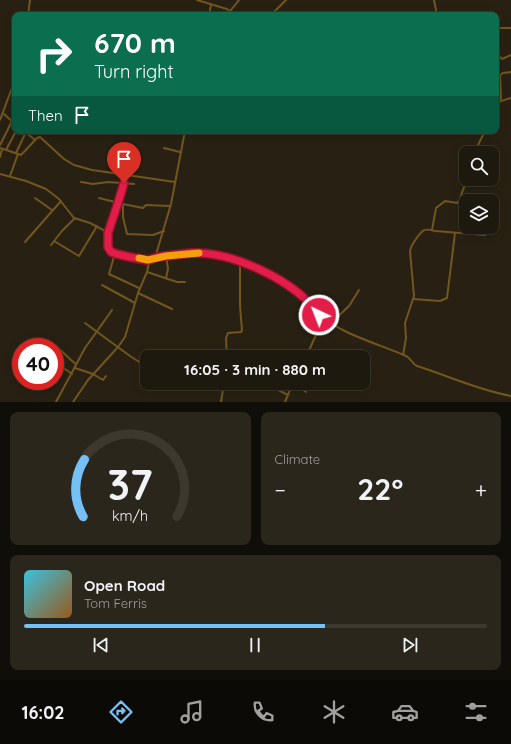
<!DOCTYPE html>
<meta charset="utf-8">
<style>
:root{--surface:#1e190e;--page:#2b261c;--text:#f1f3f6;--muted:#a1a09e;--line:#3c382e;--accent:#75c0f6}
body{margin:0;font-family:Quicksand,sans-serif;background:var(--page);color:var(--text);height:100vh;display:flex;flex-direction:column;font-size:15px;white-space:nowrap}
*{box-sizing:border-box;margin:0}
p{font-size:13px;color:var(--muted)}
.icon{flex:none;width:22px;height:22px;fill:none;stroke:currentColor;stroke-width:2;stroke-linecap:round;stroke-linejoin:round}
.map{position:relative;height:402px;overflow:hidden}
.side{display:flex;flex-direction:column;gap:10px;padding:10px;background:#100e08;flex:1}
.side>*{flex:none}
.guide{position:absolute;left:12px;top:12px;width:487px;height:122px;border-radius:8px;box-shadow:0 2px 10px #0003,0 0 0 1px var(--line);background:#0b6e4f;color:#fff;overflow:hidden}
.fabs{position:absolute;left:459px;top:146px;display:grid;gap:8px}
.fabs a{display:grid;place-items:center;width:40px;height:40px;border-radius:8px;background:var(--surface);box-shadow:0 2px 10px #0003,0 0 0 1px var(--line);font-size:20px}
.speed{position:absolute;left:12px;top:338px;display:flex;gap:8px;font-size:20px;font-weight:700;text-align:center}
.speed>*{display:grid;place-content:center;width:52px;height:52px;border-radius:50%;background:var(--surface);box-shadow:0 2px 10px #0003,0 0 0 1px var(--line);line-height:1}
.speed .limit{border:6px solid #d22;background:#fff;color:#111}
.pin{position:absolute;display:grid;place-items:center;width:34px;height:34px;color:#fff;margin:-41px -17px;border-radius:50% 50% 50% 0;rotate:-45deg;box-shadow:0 0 4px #0007}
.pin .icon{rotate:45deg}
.me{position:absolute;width:44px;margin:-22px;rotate:317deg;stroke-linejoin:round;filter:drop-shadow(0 0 3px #0008)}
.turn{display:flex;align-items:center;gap:14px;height:84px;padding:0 16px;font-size:18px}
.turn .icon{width:52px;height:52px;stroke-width:2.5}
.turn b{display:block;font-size:28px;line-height:34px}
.then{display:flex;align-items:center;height:38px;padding:0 16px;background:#0003;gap:8px;font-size:15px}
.big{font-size:30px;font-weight:700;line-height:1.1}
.side .card{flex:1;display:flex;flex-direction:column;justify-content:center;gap:6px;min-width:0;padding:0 14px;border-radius:8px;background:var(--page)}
.side .dial{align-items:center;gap:0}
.dial svg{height:104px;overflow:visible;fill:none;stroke:var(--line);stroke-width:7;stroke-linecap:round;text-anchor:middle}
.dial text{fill:var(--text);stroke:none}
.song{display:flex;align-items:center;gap:12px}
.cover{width:48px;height:48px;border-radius:6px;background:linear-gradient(135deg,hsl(190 70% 55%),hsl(30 70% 35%))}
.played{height:4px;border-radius:2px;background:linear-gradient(90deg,var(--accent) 65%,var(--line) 65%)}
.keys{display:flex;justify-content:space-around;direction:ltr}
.heat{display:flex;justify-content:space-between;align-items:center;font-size:22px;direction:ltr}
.side .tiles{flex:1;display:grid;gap:10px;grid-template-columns:1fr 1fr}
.card:last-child{grid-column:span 2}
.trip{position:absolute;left:140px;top:350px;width:230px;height:40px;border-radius:8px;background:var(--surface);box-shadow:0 2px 10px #0003,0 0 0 1px var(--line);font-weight:700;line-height:40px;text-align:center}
.menu{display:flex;height:64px;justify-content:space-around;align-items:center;background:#0c0a06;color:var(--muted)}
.menu .icon{width:28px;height:28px}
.menu .on{color:var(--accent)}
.menu b{font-size:18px;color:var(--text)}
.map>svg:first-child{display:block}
</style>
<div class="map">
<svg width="511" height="402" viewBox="0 0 511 402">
<rect width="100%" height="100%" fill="#282113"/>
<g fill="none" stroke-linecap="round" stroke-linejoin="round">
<g stroke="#72561f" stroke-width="2">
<polyline points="197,0 227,9 237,15"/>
<polyline points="434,0 437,15"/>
<polyline points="231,10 239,0"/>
<polyline points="28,15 30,0"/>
<polyline points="209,15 211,5"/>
<polyline points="271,15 286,0"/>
<polyline points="496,28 511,28"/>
<polyline points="496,53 502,59 511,55"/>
<polyline points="501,101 511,98"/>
<polyline points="496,113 501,98 500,75 503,73 511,72"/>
<polyline points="4,114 15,124"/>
<polyline points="0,120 15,80"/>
<polyline points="24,131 35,140"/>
<polyline points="0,145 12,121"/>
<polyline points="0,148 21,155 37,138 40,137 64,159 74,165 92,170 175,182"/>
<polyline points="164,148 180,152"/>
<polyline points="6,150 16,131"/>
<polyline points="16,153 26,132"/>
<polyline points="474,153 485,131"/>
<polyline points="0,157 2,149"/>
<path d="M0,174l26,7 20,8 13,10 15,19 16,5 17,9c4,6 -1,14 4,20l35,8 3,2 -2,10 -9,21 -13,44 -7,10 -30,33 -15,22"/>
<polyline points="10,176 18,154"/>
<polyline points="81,182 93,184 108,182 134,184"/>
<polyline points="35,198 52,210"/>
<polyline points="99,198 123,204 143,208 146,205 170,206"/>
<polyline points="123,204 123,217 127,234 153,235 164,231"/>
<polyline points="432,230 436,208 445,201 457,203 459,201 467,179"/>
<polyline points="108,233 118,203 124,183"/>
<polyline points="54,241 79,256 97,226"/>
<polyline points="25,242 61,201"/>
<polyline points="51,245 62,231 75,218"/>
<polyline points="115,253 109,274 139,288"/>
<polyline points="166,256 168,269 166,278"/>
<polyline points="155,258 171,204 185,131"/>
<path d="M148,260c8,-3 18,-4 27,-5 42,-5 66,4 102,25 16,9 32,20 42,35l-3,20 -10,22"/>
<polyline points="147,272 177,282 185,282"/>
<polyline points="102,285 135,303"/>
<polyline points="138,293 172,309"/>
<polyline points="413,299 440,301 447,298 455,233"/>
<path d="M320,315c25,21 57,28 86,41 5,2 6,8 11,10 32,10 61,24 94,30"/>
<polyline points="85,323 130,356 147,367"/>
<polyline points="331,323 349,306 359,290"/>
<polyline points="54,344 71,360 76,364"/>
<path d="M403,355l3,-17 -1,-15 9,-27 -4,-45c1,-5 3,-8 6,-12 7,-10 8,-11 19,-8l50,4"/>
<polyline points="227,357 226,338 228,333 241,332 242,330 240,306 240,261"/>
<polyline points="55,362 72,374"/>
<polyline points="75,368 93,374 103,380 106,376"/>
<polyline points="278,383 276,389 288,395"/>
<polyline points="294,383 306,392"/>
<polyline points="56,402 85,348 112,310"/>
<polyline points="221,402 224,383"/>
<polyline points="285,402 293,383"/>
</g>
</g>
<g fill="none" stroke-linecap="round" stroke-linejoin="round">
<defs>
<path id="route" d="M124,183l-6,20 -10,30v14l3,5c10,4 24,6 35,8 4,0 8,-2 12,-3 11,-2 23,-3 34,-4 40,-2 104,28 127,62"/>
</defs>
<use href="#route" stroke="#92132f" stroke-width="10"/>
<use href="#route" stroke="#e11d48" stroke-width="7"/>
<polyline stroke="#f59e0b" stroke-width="7" points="139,258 148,260 166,256 199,253"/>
</g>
</svg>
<div class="fabs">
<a><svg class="icon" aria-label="search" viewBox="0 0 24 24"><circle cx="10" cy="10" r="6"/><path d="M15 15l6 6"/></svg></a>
<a><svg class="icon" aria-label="layers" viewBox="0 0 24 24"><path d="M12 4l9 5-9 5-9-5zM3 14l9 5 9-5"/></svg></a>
</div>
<div class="speed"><div class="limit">40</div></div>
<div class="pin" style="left:124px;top:183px;background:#d93025"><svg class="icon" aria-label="arrive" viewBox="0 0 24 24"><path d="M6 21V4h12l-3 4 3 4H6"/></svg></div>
<svg class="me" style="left:319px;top:315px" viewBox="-20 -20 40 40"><circle r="17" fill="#e11d48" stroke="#fff" stroke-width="3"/><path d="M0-11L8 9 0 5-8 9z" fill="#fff"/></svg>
<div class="trip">16:05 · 3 min · 880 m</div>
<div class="guide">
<div class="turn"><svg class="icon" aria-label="right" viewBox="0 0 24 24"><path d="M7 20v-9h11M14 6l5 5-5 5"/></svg><div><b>670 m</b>Turn right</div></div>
<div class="then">Then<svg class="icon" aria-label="arrive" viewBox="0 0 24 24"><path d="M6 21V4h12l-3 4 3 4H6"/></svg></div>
</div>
</div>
<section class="side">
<div class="tiles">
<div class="card dial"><svg viewBox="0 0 100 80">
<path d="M14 69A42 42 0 1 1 86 69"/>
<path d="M14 69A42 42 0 0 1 15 25" stroke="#75c0f6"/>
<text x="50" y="56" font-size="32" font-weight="700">37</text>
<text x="50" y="72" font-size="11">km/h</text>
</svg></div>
<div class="card"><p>Climate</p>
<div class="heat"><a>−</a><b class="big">22°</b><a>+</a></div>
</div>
<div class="card">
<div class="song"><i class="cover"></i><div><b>Open Road</b><p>Tom Ferris</p></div></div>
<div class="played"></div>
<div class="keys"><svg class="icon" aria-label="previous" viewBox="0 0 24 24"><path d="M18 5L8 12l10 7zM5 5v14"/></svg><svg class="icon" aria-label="pause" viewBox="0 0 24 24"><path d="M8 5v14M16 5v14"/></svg><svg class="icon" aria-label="next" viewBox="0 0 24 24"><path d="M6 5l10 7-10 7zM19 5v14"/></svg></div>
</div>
</div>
</section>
<nav class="menu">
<b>16:02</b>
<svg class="icon on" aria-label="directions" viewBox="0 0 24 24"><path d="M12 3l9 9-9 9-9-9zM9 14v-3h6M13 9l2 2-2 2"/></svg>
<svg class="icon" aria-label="music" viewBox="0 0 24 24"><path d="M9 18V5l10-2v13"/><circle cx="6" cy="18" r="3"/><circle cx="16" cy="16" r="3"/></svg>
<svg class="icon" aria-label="phone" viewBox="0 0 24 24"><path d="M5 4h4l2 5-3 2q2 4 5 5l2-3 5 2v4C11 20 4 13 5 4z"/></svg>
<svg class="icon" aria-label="climate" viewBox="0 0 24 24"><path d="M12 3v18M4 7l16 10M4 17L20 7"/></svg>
<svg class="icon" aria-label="car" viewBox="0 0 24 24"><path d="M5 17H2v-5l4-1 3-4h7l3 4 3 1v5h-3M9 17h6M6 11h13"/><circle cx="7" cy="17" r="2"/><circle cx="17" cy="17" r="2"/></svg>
<svg class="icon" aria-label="filters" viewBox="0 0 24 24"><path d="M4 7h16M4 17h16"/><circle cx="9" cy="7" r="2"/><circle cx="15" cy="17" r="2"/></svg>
</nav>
